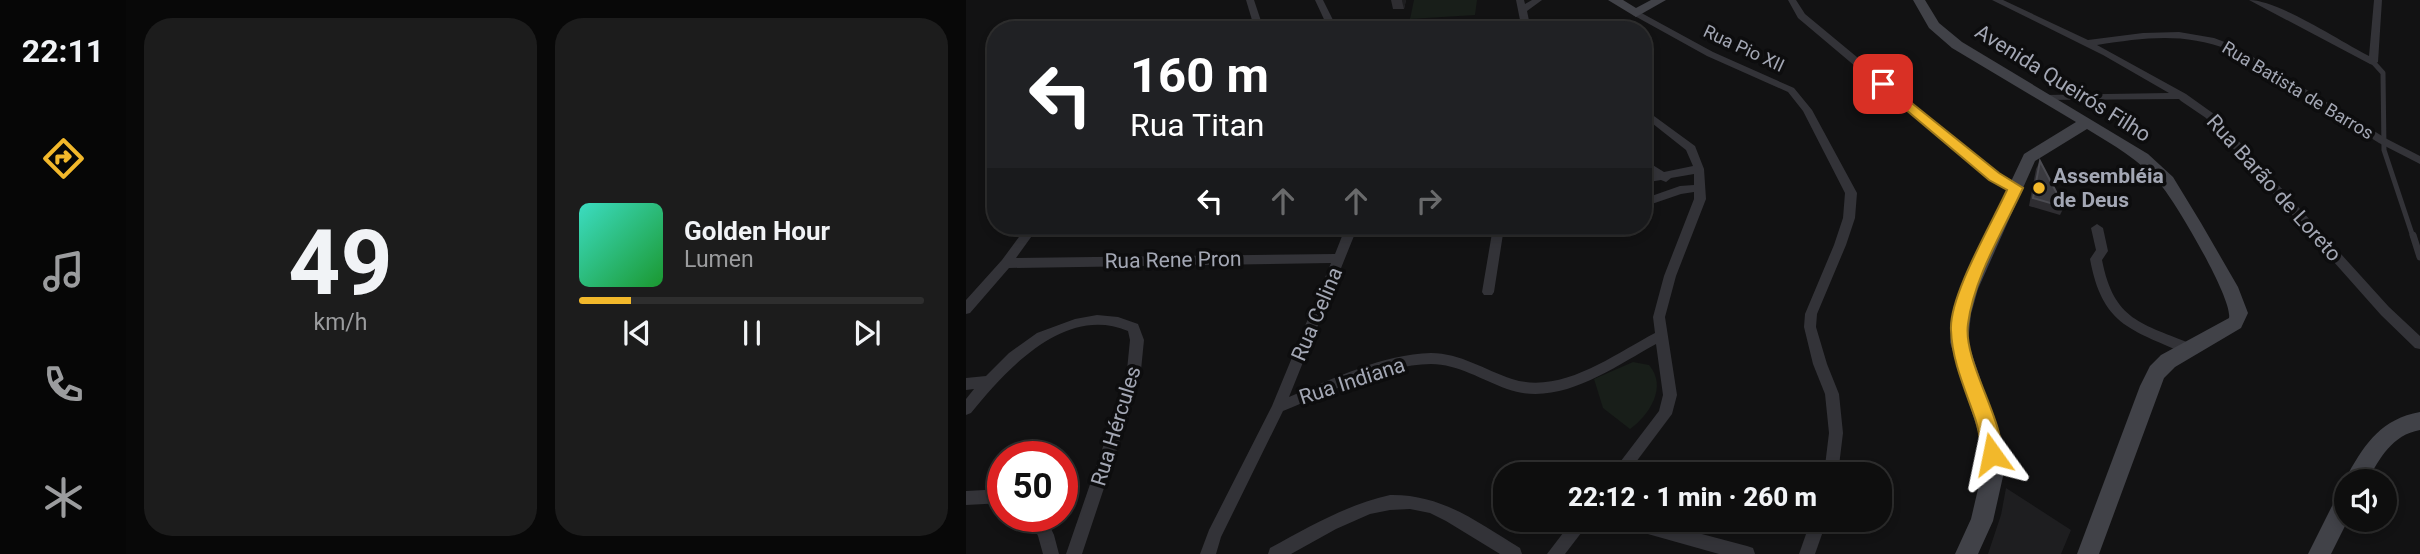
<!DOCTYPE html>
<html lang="pt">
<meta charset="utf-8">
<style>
:root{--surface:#0e0e0e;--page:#1c1c1c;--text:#f1f3f6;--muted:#9b9c9e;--line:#2e2e2e;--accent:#f2b82b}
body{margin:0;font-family:Roboto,sans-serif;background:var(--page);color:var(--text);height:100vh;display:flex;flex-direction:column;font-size:26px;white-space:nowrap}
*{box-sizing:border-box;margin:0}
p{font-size:23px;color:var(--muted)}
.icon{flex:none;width:38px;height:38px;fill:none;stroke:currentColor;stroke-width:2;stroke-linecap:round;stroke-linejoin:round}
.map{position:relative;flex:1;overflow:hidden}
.details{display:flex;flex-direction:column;gap:18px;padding:18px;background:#080808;width:840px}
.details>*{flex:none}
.banner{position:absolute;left:21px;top:21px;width:665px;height:214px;border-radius:28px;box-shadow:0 4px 10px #0003,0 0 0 2px var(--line);background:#202124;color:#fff;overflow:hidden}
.buttons{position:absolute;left:1368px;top:469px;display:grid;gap:14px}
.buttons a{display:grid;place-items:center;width:63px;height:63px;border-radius:50%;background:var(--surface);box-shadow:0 4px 10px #0003,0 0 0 2px var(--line);font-size:35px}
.speed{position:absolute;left:21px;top:441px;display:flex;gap:14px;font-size:35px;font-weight:700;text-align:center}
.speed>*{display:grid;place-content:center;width:91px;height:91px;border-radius:50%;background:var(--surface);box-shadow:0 4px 10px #0003,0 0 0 2px var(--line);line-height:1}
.speed .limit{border:10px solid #d22;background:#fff;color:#111}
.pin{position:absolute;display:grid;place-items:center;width:60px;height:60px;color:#fff;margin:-30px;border-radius:14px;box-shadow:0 4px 10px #0006}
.me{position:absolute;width:77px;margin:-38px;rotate:348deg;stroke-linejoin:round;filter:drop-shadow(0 0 5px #0008)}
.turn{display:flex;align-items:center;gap:24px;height:147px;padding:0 28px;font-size:32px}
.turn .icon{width:91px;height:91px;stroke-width:2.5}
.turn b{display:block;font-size:49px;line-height:60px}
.lanes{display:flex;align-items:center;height:66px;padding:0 28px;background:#0003;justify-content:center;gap:35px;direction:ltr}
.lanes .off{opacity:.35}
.details .tile{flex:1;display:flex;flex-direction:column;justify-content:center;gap:10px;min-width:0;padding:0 24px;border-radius:28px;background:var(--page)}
.details .dial{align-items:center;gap:0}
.dial b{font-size:91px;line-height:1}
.song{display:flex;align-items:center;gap:21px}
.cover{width:84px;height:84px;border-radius:10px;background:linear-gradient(135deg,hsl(170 70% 55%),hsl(130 70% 35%))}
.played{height:7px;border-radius:4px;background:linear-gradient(90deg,var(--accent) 15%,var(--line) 15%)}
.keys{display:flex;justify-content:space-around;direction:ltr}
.details .tiles{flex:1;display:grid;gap:18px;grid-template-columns:repeat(2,1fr)}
.trip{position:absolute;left:527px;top:462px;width:399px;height:70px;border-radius:28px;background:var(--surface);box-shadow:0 4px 10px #0003,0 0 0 2px var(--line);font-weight:800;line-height:70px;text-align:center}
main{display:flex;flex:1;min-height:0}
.tabs{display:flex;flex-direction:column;width:126px;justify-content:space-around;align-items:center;background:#060606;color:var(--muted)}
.tabs .icon{width:49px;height:49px}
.tabs .current{color:var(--accent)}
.tabs b{font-size:32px;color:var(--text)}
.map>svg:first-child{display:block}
</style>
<main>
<nav class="tabs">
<b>22:11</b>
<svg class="icon current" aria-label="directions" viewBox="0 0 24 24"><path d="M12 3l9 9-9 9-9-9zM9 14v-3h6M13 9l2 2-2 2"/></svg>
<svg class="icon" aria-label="music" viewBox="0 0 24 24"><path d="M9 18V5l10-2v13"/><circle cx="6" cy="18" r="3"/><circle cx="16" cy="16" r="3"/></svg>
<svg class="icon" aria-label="phone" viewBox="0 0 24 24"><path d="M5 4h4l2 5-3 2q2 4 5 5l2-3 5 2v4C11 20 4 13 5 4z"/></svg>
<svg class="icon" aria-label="climate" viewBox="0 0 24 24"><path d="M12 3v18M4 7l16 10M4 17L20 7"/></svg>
</nav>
<section class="details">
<div class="tiles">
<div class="tile dial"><b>49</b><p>km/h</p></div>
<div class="tile">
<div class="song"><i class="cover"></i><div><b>Golden Hour</b><p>Lumen</p></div></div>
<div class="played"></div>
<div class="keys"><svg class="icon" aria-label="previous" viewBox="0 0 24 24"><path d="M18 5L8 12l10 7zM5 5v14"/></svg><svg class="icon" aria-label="pause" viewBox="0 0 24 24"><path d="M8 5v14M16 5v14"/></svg><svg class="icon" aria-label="next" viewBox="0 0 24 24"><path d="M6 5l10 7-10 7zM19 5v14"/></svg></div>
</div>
</div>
</section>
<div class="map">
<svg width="1454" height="554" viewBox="0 0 1454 554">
<rect width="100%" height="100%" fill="#121213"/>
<polygon fill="#1e1e20" points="1040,488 1105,530 1095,554 1022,554 1035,515"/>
<g fill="#181e19">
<polygon points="448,0 511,0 509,15 444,19"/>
<path d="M667,362l16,3c19,22 0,50 -19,64l-27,-21 -9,-29z"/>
</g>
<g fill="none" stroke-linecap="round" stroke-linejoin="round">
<polyline stroke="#333338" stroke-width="5" points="1407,62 1417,73 1418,150 1447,237"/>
<polyline stroke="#333338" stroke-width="7" points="1447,235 1454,257"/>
<g fill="#333338" fill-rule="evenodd">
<polygon points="280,0 288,0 298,30 289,30"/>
<polygon points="349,0 357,0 372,30 363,30"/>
<polygon points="550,0 558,0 559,4 566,0 576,0 561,11 565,30 556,30"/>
<polygon points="822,0 830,0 839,14 1032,174 1053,185 1055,188 1053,191 1045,191 1024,180 832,18"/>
<path d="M1026,0h11l85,40 55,-7 36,-1 35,6 21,8 152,93 33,17v8l-41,-21 -150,-93c-46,-18 -85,-12 -132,-5l89,49 28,20 175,193 31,29v13l-5,-1 -34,-33 -175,-197 -25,-17 -2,-2 -138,1v-4l4,-1 124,-2 -66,-38z"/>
<path d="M1283,0c29,0 91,41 120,56l5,-56h8l-4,62 -5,3 -3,-1z"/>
<polygon points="670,10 747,52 828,88 846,110 891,193 889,218 880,245 851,314 850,327 861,364 873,394 877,433 872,474 858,474 863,433 859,394 847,364 838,327 839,314 868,245 877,218 879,193 837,111 822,92 741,56 667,15 666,13"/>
<path d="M677,108l52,38 9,23 2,30 -30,77 -11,41 12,78 -5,19 -45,60h-16l48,-63 4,-16 -7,-51c-44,24 -97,64 -149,45 -25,-9 -49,-25 -76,-25 -51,1 -102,29 -148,47l-62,126 -5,17h-16l9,-24 63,-124 59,-143 -322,5 -39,45 -4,1v-14l36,-40 25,-34h12l-23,32 319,-4 11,-28h12l-69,171c44,-18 94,-43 142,-44 29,0 54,17 81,26 49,16 101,-24 143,-46l-2,-16 11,-41 30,-77v-7l-13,2 -38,13v-8l37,-13 14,-1v-11l-23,4 -5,4 -5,-2 -18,3v-8l9,-1 -9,-6v-9l21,13 29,-6 -7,-16 -43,-34z"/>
<path d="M1131,224l6,4 5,23 -6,9c12,61 39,63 92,85l2,4 -2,4 -5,1 -5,-1c-55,-24 -82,-29 -94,-94l6,-9 -5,-22z"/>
<path d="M504,226h117c-15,13 -64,10 -84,8l-9,58 -2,3h-8l-2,-3 10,-59 -20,-4z"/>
<path d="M131,315l21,2 20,7 6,16 -4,40 -58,174h-16l60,-174 4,-40 -2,-9c-63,-27 -122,39 -157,82l-5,2v-16l8,-10 -8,1v-12l20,-2 23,-23 28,-20 38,-14z"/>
<polygon points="37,489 37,503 0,505 0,491"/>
<path d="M424,495c52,-1 87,27 130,53l2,6h-22l-54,-33 -16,-8 -20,-4 -20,1 -20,4 -34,15 -45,25h-23l2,-6c39,-21 76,-43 120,-53z"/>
<polygon points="63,516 79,516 88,535 93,554 77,554 72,536"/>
<polygon points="607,520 625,520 599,554 581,554"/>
<polygon points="649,520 683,520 781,546 787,548 789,554 753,554 657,527 652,525"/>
<polygon points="845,520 861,520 849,554 833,554"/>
</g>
<g fill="#414248" fill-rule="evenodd">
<polygon points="642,0 657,0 670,8 685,0 700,0 670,17"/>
<path d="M947,0h12l14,23 23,19 186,112 25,23 28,46 37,64 10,26 -7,15 -66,39 -11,11 -65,176h-22l63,-168 10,-20 11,-11 68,-37c4,-19 -54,-117 -69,-134 -20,-24 -47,-39 -73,-55l-52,32 -57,128 -7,25 -3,28 33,99 3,31 -11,49 -15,33h-23l16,-35 11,-47 -1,-31 -31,-99 3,-28 7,-25 64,-135 52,-32 -124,-74 -23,-20z"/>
<path d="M1454,412v18c-28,5 -40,28 -53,51h-20v3l-2,-3 3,-7c18,-32 34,-55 72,-62z"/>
<polygon points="1381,489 1382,520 1365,554 1342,554 1373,492"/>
</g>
</g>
<g fill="#2e2d31">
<polygon points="425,0 440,0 438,9 427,9"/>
<polygon points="1074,161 1098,207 1094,215 1063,206 1070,169"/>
</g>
<polygon fill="#1d1d1f" points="436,0 440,0 438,9 436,1"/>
<polygon fill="#3a3a3f" stroke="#4b4b51" stroke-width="2" points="1074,161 1098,207 1067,198"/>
<path fill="#f2b82b" stroke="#9d781c" stroke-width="2" d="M917,80l116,93 24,15c-20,43 -49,89 -55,136 -6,39 44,108 31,136l-7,2 -6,-2c-6,-13 -6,-28 -11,-42 -10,-29 -23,-57 -24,-88 -2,-34 41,-107 56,-140l-18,-10 -110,-93 -2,-3z"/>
<circle fill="#f2b82b" stroke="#0d0d0e" stroke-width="2.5" cx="1073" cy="188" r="7"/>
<g text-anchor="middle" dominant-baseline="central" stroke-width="7" stroke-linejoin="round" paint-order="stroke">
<g font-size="18" fill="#a3a7b4" stroke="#0d0d0e">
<text transform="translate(778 48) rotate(25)">Rua Pio XII</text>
<text transform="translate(1332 90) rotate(31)">Rua Batista de Barros</text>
</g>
<g font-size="21" fill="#a3a7b4" stroke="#0d0d0e">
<text transform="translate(1097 83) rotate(32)">Avenida Queirós Filho</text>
<text transform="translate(1308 188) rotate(48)">Rua Barão de Loreto</text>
<text transform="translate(207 260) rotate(-1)">Rua Rene Pron</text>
<text transform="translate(351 314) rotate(-67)">Rua Celina</text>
<text transform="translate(386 381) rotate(-18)">Rua Indiana</text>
<text transform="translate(150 426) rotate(-73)">Rua Hércules</text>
</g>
<g font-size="21" font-weight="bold" fill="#a3a7b4" stroke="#0d0d0e" text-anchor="start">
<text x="1087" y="176">Assembléia<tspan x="1087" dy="24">de Deus</tspan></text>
</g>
</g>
</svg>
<div class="buttons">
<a><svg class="icon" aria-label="sound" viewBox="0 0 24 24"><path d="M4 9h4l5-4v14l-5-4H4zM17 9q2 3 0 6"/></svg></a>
</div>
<div class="speed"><div class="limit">50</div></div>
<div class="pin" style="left:917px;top:84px;background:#d93025"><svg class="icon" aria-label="arrive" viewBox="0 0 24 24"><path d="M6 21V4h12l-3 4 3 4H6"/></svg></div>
<svg class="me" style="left:1026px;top:454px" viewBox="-20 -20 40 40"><path d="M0-17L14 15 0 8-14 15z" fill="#f2b82b" stroke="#fff" stroke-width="4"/></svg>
<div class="trip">22:12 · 1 min · 260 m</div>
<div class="banner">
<div class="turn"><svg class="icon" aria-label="left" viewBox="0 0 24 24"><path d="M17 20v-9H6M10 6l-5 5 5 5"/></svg><div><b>160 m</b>Rua Titan</div></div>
<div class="lanes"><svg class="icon" aria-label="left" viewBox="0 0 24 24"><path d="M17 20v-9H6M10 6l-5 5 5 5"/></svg><svg class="icon off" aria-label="ahead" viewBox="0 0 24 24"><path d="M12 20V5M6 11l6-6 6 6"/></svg><svg class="icon off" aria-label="ahead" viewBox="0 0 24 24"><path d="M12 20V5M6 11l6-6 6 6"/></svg><svg class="icon off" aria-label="right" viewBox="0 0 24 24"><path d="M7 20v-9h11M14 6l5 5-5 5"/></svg></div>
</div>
</div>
</main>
